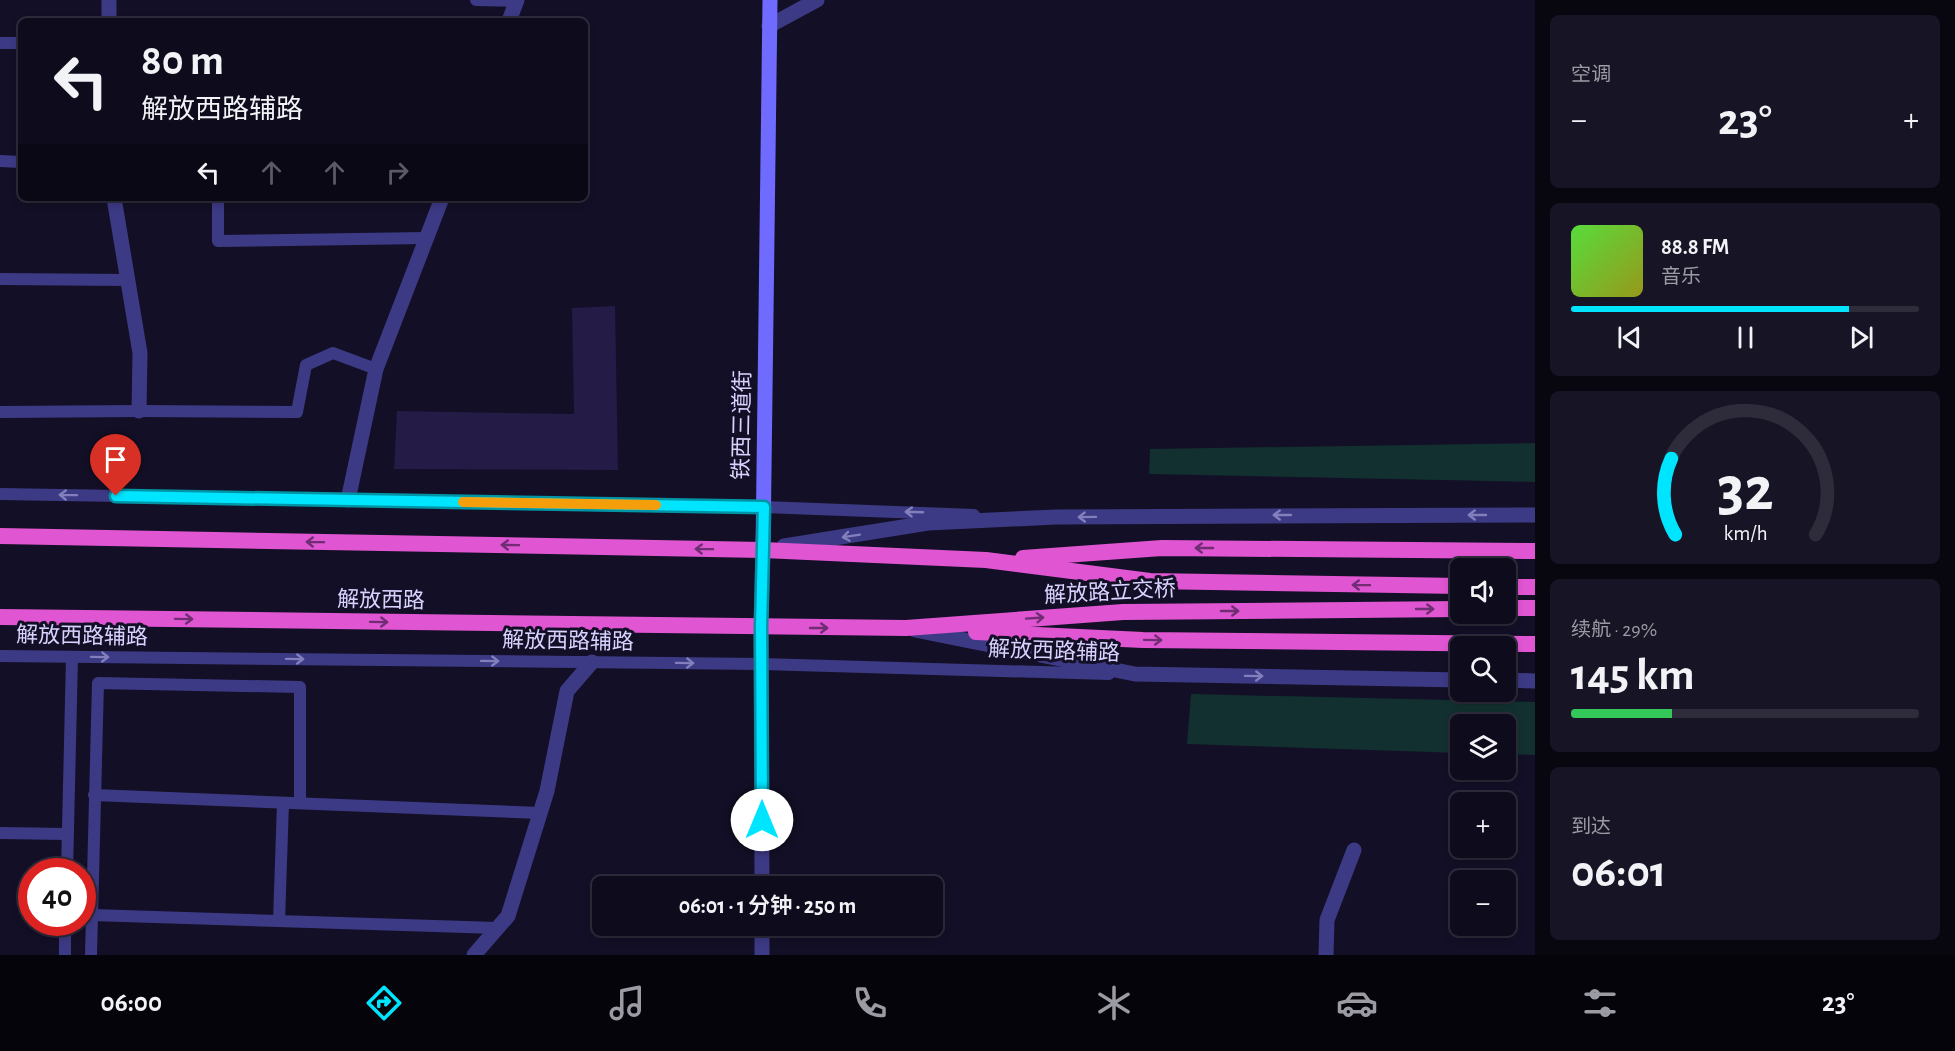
<!DOCTYPE html>
<html lang="zh">
<meta charset="utf-8">
<style>
:root{--surface:#0e0b1c;--page:#171425;--text:#f1f3f6;--muted:#9b9ba3;--line:#2e2b3b;--accent:#00e5ff}
body{margin:0;font-family:"Alegreya Sans","Noto Sans SC",sans-serif;background:var(--page);color:var(--text);height:100vh;display:flex;flex-direction:column;font-size:22px;white-space:nowrap}
*{box-sizing:border-box;margin:0}
p{font-size:20px;color:var(--muted)}
.icon{flex:none;width:33px;height:33px;fill:none;stroke:currentColor;stroke-width:2;stroke-linecap:round;stroke-linejoin:round}
.map{position:relative;flex:1;overflow:hidden}
.side{display:flex;flex-direction:column;gap:15px;padding:15px;background:#08060f;width:420px}
.side>*{flex:none}
.top-card{position:absolute;left:18px;top:18px;width:570px;height:183px;border-radius:9px;box-shadow:0 3px 9px #0003,0 0 0 2px var(--line);background:#0e0b1c;color:var(--text);overflow:hidden}
.controls{position:absolute;left:1450px;top:558px;display:grid;gap:12px}
.controls a{display:grid;place-items:center;width:66px;height:66px;border-radius:9px;background:var(--surface);box-shadow:0 3px 9px #0003,0 0 0 2px var(--line);font-size:30px}
.speed{position:absolute;left:18px;top:858px;display:flex;gap:12px;font-size:30px;font-weight:700;text-align:center}
.speed>*{display:grid;place-content:center;width:78px;height:78px;border-radius:50%;background:var(--surface);box-shadow:0 3px 9px #0003,0 0 0 2px var(--line);line-height:1}
.speed .limit{border:9px solid #d22;background:#fff;color:#111}
.pin{position:absolute;display:grid;place-items:center;width:51px;height:51px;color:#fff;margin:-62px -26px;border-radius:50% 50% 50% 0;rotate:-45deg;box-shadow:0 0 6px #0007}
.pin .icon{rotate:45deg}
.me{position:absolute;width:66px;margin:-33px;rotate:0deg;stroke-linejoin:round;filter:drop-shadow(0 0 4px #0008)}
.turn{display:flex;align-items:center;gap:21px;height:126px;padding:0 24px;font-size:27px}
.turn .icon{width:78px;height:78px;stroke-width:2.5}
.turn b{display:block;font-size:42px;line-height:51px}
.lanes{display:flex;align-items:center;height:57px;padding:0 24px;background:#0003;justify-content:center;gap:30px;direction:ltr}
.lanes .off{opacity:.35}
.big{font-size:45px;font-weight:600;line-height:1.1}
.side .card{flex:1;display:flex;flex-direction:column;justify-content:center;gap:9px;min-width:0;padding:0 21px;border-radius:9px;background:var(--page)}
.side .dial{align-items:center;gap:0}
.dial svg{height:156px;overflow:visible;fill:none;stroke:var(--line);stroke-width:7;stroke-linecap:round;text-anchor:middle}
.dial text{fill:var(--text);stroke:none}
.song{display:flex;align-items:center;gap:18px}
.cover{width:72px;height:72px;border-radius:9px;background:linear-gradient(135deg,hsl(110 70% 55%),hsl(60 70% 35%))}
.played{height:6px;border-radius:3px;background:linear-gradient(90deg,var(--accent) 80%,var(--line) 80%)}
.keys{display:flex;justify-content:space-around;direction:ltr}
.heat{display:flex;justify-content:space-between;align-items:center;font-size:33px;direction:ltr}
.charge{height:9px;border-radius:4px;background:linear-gradient(90deg,#34c759 29%,var(--line) 0)}
.trip{position:absolute;left:592px;top:876px;width:351px;height:60px;border-radius:9px;background:var(--surface);box-shadow:0 3px 9px #0003,0 0 0 2px var(--line);font-weight:600;line-height:60px;text-align:center}
.dock{display:flex;height:96px;justify-content:space-around;align-items:center;background:#06040b;color:var(--muted)}
.dock .icon{width:42px;height:42px}
.dock .active{color:var(--accent)}
.dock b{font-size:27px;color:var(--text)}
main{display:flex;flex:1;min-height:0}
.map>svg:first-child{display:block}
</style>
<main>
<div class="map">
<svg width="1535" height="955" viewBox="0 0 1535 955">
<rect width="100%" height="100%" fill="#130f26"/>
<g fill="#12302f">
<polygon points="1535,443 1535,482 1149,474 1150,449"/>
<polygon points="1191,694 1535,702 1535,755 1506,754 1506,724 1461,724 1461,753 1187,744"/>
</g>
<polygon fill="#241b47" points="615,306 618,470 394,469 397,411 574,414 572,308"/>
<g fill="none" stroke-linecap="round" stroke-linejoin="round">
<g stroke="#3d3a85" stroke-width="12">
<polyline points="476,0 517,1"/>
<polyline points="0,43 21,43"/>
<polyline points="0,161 21,162"/>
<polyline points="218,198 218,241 426,238"/>
<polyline points="0,279 128,280"/>
<polyline points="0,412 139,411 297,412 306,365 333,353 376,369"/>
<polyline points="0,494 764,507 974,515"/>
<polyline points="0,656 761,664 1109,674"/>
<polyline points="94,795 540,813"/>
<polyline points="0,833 67,834"/>
<polyline points="67,872 72,657"/>
<polyline points="92,915 497,928"/>
<polyline points="279,921 283,803"/>
<polyline points="65,955 65,922"/>
<polyline points="91,955 98,683 300,687 300,803"/>
</g>
<g stroke="#3d3a85" stroke-width="15">
<polyline points="109,21 109,0"/>
<polyline points="509,21 517,0"/>
<polyline points="769,26 817,0"/>
<polyline points="114,198 140,353 139,411"/>
<polyline points="348,500 376,369 442,198"/>
<polyline points="784,546 928,523 1056,517 1535,515"/>
<polyline points="915,630 1135,674 1461,680"/>
<polyline points="1506,680 1535,681"/>
<polyline points="474,955 508,916 547,791 567,691 592,662"/>
<polyline points="1326,955 1327,920 1354,850"/>
</g>
<g stroke="#3d3a85" stroke-width="15">
<polyline points="762,886 761,627 763,550"/>
<polyline points="762,926 762,955"/>
</g>
<polyline stroke="#6f6bff" stroke-width="15" points="763,550 770,0"/>
<g stroke="#e055d1" stroke-width="16">
<polyline points="0,536 763,550 986,560 1150,581 1461,586"/>
<polyline points="1023,558 1162,548 1535,551"/>
<polyline points="1506,587 1535,587"/>
<polyline points="1506,608 1535,608"/>
<polyline points="0,617 906,628 1123,612 1461,609"/>
<polyline points="976,632 1143,640 1535,644"/>
</g>
</g>
<defs><path id="oneway-shaft" d="M-6 0H5M1.5-3L5.5 0L1.5 3" fill="none" stroke-width="1.6" stroke-linecap="round" stroke-linejoin="round" transform="scale(1.5)"/></defs>
<g stroke="#837fbc">
<use href="#oneway-shaft" transform="translate(68 495) rotate(-179)"/>
<use href="#oneway-shaft" transform="translate(914 512) rotate(-178)"/>
<use href="#oneway-shaft" transform="translate(1282 515) rotate(180)"/>
<use href="#oneway-shaft" transform="translate(1477 515) rotate(180)"/>
<use href="#oneway-shaft" transform="translate(1087 517) rotate(179)"/>
<use href="#oneway-shaft" transform="translate(851 536) rotate(171)"/>
<use href="#oneway-shaft" transform="translate(100 657) rotate(1)"/>
<use href="#oneway-shaft" transform="translate(295 659) rotate(1)"/>
<use href="#oneway-shaft" transform="translate(490 661) rotate(1)"/>
<use href="#oneway-shaft" transform="translate(685 663) rotate(1)"/>
<use href="#oneway-shaft" transform="translate(1254 676) rotate(1)"/>
</g>
<g stroke="#6f2e73">
<use href="#oneway-shaft" transform="translate(315 542) rotate(-179)"/>
<use href="#oneway-shaft" transform="translate(510 545) rotate(-179)"/>
<use href="#oneway-shaft" transform="translate(1204 548) rotate(-180)"/>
<use href="#oneway-shaft" transform="translate(704 549) rotate(-179)"/>
<use href="#oneway-shaft" transform="translate(1361 585) rotate(-179)"/>
<use href="#oneway-shaft" transform="translate(1425 609)"/>
<use href="#oneway-shaft" transform="translate(1230 611)"/>
<use href="#oneway-shaft" transform="translate(1035 618) rotate(-4)"/>
<use href="#oneway-shaft" transform="translate(184 619) rotate(1)"/>
<use href="#oneway-shaft" transform="translate(379 622) rotate(1)"/>
<use href="#oneway-shaft" transform="translate(819 628)"/>
<use href="#oneway-shaft" transform="translate(1153 640) rotate(1)"/>
</g>
<g fill="none" stroke-linecap="round" stroke-linejoin="round">
<defs>
<polyline id="route" points="116,496 764,507 761,627 762,820"/>
</defs>
<use href="#route" stroke="#0095a6" stroke-width="15"/>
<use href="#route" stroke="#00e5ff" stroke-width="10"/>
<polyline stroke="#f59e0b" stroke-width="10" points="463,502 656,505"/>
</g>
<g text-anchor="middle" dominant-baseline="central" stroke-width="6" stroke-linejoin="round" paint-order="stroke">
<g font-size="22" fill="#d9d4ff" stroke="#130f26">
<text transform="translate(742 425) rotate(-89)">铁西三道街</text>
<text transform="translate(1110 592) rotate(-3)">解放路立交桥</text>
<text transform="translate(381 600) rotate(1)">解放西路</text>
<text transform="translate(82 636) rotate(1)">解放西路辅路</text>
<text transform="translate(568 641) rotate(1)">解放西路辅路</text>
<text transform="translate(1054 651) rotate(2)">解放西路辅路</text>
</g>
</g>
</svg>
<div class="controls">
<a><svg class="icon" aria-label="sound" viewBox="0 0 24 24"><path d="M4 9h4l5-4v14l-5-4H4zM17 9q2 3 0 6"/></svg></a>
<a><svg class="icon" aria-label="search" viewBox="0 0 24 24"><circle cx="10" cy="10" r="6"/><path d="M15 15l6 6"/></svg></a>
<a><svg class="icon" aria-label="layers" viewBox="0 0 24 24"><path d="M12 4l9 5-9 5-9-5zM3 14l9 5 9-5"/></svg></a>
<a>+</a>
<a>−</a>
</div>
<div class="speed"><div class="limit">40</div></div>
<div class="pin" style="left:116px;top:496px;background:#d93025"><svg class="icon" aria-label="arrive" viewBox="0 0 24 24"><path d="M6 21V4h12l-3 4 3 4H6"/></svg></div>
<svg class="me" style="left:762px;top:820px" viewBox="-20 -20 40 40"><circle r="19" fill="#fff"/><path d="M0-13L10 11 0 6-10 11z" fill="#00e5ff"/></svg>
<div class="trip">06:01 · 1 分钟 · 250 m</div>
<div class="top-card">
<div class="turn"><svg class="icon" aria-label="left" viewBox="0 0 24 24"><path d="M17 20v-9H6M10 6l-5 5 5 5"/></svg><div><b>80 m</b>解放西路辅路</div></div>
<div class="lanes"><svg class="icon" aria-label="left" viewBox="0 0 24 24"><path d="M17 20v-9H6M10 6l-5 5 5 5"/></svg><svg class="icon off" aria-label="ahead" viewBox="0 0 24 24"><path d="M12 20V5M6 11l6-6 6 6"/></svg><svg class="icon off" aria-label="ahead" viewBox="0 0 24 24"><path d="M12 20V5M6 11l6-6 6 6"/></svg><svg class="icon off" aria-label="right" viewBox="0 0 24 24"><path d="M7 20v-9h11M14 6l5 5-5 5"/></svg></div>
</div>
</div>
<section class="side">
<div class="card"><p>空调</p>
<div class="heat"><a>−</a><b class="big">23°</b><a>+</a></div>
</div>
<div class="card">
<div class="song"><i class="cover"></i><div><b>88.8 FM</b><p>音乐</p></div></div>
<div class="played"></div>
<div class="keys"><svg class="icon" aria-label="previous" viewBox="0 0 24 24"><path d="M18 5L8 12l10 7zM5 5v14"/></svg><svg class="icon" aria-label="pause" viewBox="0 0 24 24"><path d="M8 5v14M16 5v14"/></svg><svg class="icon" aria-label="next" viewBox="0 0 24 24"><path d="M6 5l10 7-10 7zM19 5v14"/></svg></div>
</div>
<div class="card dial"><svg viewBox="0 0 100 80">
<path d="M14 69A42 42 0 1 1 86 69"/>
<path d="M14 69A42 42 0 0 1 12 30" stroke="#00e5ff"/>
<text x="50" y="56" font-size="32" font-weight="700">32</text>
<text x="50" y="72" font-size="11">km/h</text>
</svg></div>
<div class="card"><p>续航 · 29%</p><b class="big">145 km</b><div class="charge"></div></div>
<div class="card"><p>到达</p><b class="big">06:01</b></div>
</section>
</main>
<nav class="dock">
<b>06:00</b>
<svg class="icon active" aria-label="directions" viewBox="0 0 24 24"><path d="M12 3l9 9-9 9-9-9zM9 14v-3h6M13 9l2 2-2 2"/></svg>
<svg class="icon" aria-label="music" viewBox="0 0 24 24"><path d="M9 18V5l10-2v13"/><circle cx="6" cy="18" r="3"/><circle cx="16" cy="16" r="3"/></svg>
<svg class="icon" aria-label="phone" viewBox="0 0 24 24"><path d="M5 4h4l2 5-3 2q2 4 5 5l2-3 5 2v4C11 20 4 13 5 4z"/></svg>
<svg class="icon" aria-label="climate" viewBox="0 0 24 24"><path d="M12 3v18M4 7l16 10M4 17L20 7"/></svg>
<svg class="icon" aria-label="car" viewBox="0 0 24 24"><path d="M5 17H2v-5l4-1 3-4h7l3 4 3 1v5h-3M9 17h6M6 11h13"/><circle cx="7" cy="17" r="2"/><circle cx="17" cy="17" r="2"/></svg>
<svg class="icon" aria-label="filters" viewBox="0 0 24 24"><path d="M4 7h16M4 17h16"/><circle cx="9" cy="7" r="2"/><circle cx="15" cy="17" r="2"/></svg>
<b>23°</b>
</nav>
